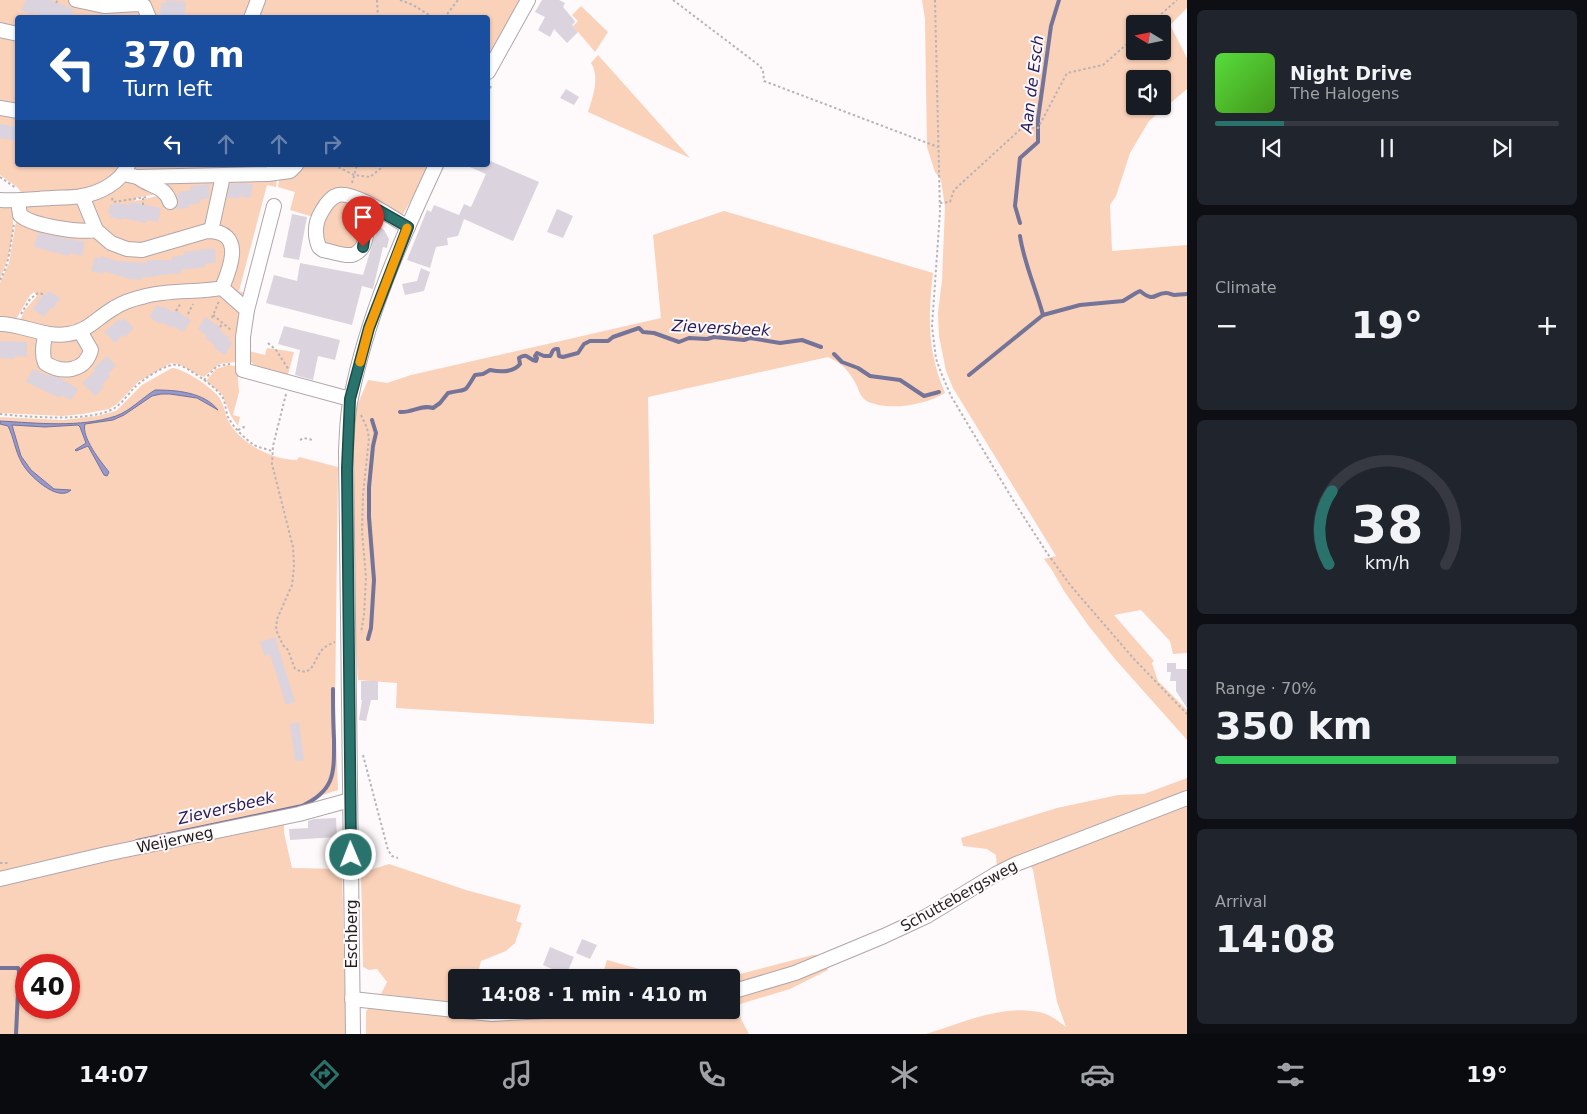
<!DOCTYPE html>
<meta charset="utf-8">
<style>
:root{--surface:#171b24;--page:#20242c;--text:#f1f3f6;--muted:#9ea1a6;--line:#363941;--accent:#2a736d}
body{margin:0;font-family:"DejaVu Sans",sans-serif;background:var(--page);color:var(--text);height:100vh;display:flex;flex-direction:column;font-size:19px;white-space:nowrap}
*{box-sizing:border-box;margin:0}
p{font-size:16px;color:var(--muted)}
.icon{flex:none;width:28px;height:28px;fill:none;stroke:currentColor;stroke-width:2;stroke-linecap:round;stroke-linejoin:round}
.map{position:relative;flex:1;overflow:hidden}
.side{display:flex;flex-direction:column;gap:10px;padding:10px;background:#0d0f14;width:400px}
.side>*{flex:none}
.top-card{position:absolute;left:15px;top:15px;width:475px;height:152px;border-radius:5px;box-shadow:0 1px 4px #0004;background:#1a4fa0;color:#fff;overflow:hidden}
.needle{width:32px;rotate:280deg}
.controls{position:absolute;left:1126px;top:15px;display:grid;gap:10px}
.controls a{display:grid;place-items:center;width:45px;height:45px;border-radius:5px;background:var(--surface);box-shadow:0 1px 4px #0004;font-size:25px}
.speed{position:absolute;left:15px;top:954px;display:flex;gap:10px;font-size:25px;font-weight:700;text-align:center}
.speed>*{display:grid;place-content:center;width:65px;height:65px;border-radius:50%;background:var(--surface);box-shadow:0 1px 4px #0004;line-height:1}
.speed .limit{border:8px solid #d22;background:#fff;color:#111}
.pin{position:absolute;display:grid;place-items:center;width:42px;height:42px;color:#fff;margin:-51px -21px;border-radius:50% 50% 50% 0;rotate:-45deg;box-shadow:0 0 5px #0007}
.pin .icon{rotate:45deg}
.me{position:absolute;width:55px;margin:-28px;rotate:359deg;stroke-linejoin:round;filter:drop-shadow(0 0 4px #0008)}
.turn{display:flex;align-items:center;gap:18px;height:105px;padding:0 25px;font-size:22px}
.turn .icon{width:65px;height:65px;stroke-width:2.5}
.turn b{display:block;font-size:35px;line-height:42px}
.lanes{display:flex;align-items:center;height:48px;padding:0 25px;background:#0003;justify-content:center;gap:25px;direction:ltr}
.lanes .off{opacity:.35}
.big{font-size:38px;font-weight:800;line-height:1.1}
.side .card{flex:1;display:flex;flex-direction:column;justify-content:center;gap:8px;min-width:0;padding:0 18px;border-radius:8px;background:var(--page)}
.side .dial{align-items:center;gap:0}
.dial svg{height:130px;overflow:visible;fill:none;stroke:var(--line);stroke-width:7;stroke-linecap:round;text-anchor:middle}
.dial text{fill:var(--text);stroke:none}
.song{display:flex;align-items:center;gap:15px}
.cover{width:60px;height:60px;border-radius:8px;background:linear-gradient(135deg,hsl(110 70% 55%),hsl(100 70% 35%))}
.played{height:5px;border-radius:2px;background:linear-gradient(90deg,var(--accent) 20%,var(--line) 20%)}
.keys{display:flex;justify-content:space-around;direction:ltr}
.heat{display:flex;justify-content:space-between;align-items:center;font-size:28px;direction:ltr}
.charge{height:8px;border-radius:4px;background:linear-gradient(90deg,#34c759 70%,var(--line) 0)}
.trip{position:absolute;left:448px;top:969px;width:292px;height:50px;border-radius:5px;background:var(--surface);box-shadow:0 1px 4px #0004;font-weight:800;line-height:50px;text-align:center}
.menu{display:flex;height:80px;justify-content:space-around;align-items:center;background:#090b0e;color:var(--muted)}
.menu .icon{width:35px;height:35px}
.menu .on{color:var(--accent)}
.menu b{font-size:22px;color:var(--text)}
main{display:flex;flex:1;min-height:0}
.map>svg:first-child{display:block}
</style>
<main>
<div class="map">
<svg width="1187" height="1034" viewBox="0 0 1187 1034">
<rect width="100%" height="100%" fill="#fef9fb"/>
<g fill="#fad1b9" fill-rule="evenodd">
<polygon points="0,0 68,0 89,6 136,6 147,17 18,18 17,31 0,27"/>
<polygon points="138,0 256,0 248,18 152,17"/>
<polygon points="260,0 520,0 488,59 488,18 253,18"/>
<path d="M922,0h265v8l-17,17 17,33v31l-38,32 -19,32 -14,43 -6,9 2,46 75,-6v408l-14,1 -3,-13 -29,-31 -27,5 40,46 -2,2 6,18 29,29v30l-72,-81 -27,-34 -24,-34 -12,-21 -8,-11 12,-3 -103,-168 -7,-17 -7,-35 -1,-23 4,-33 3,-73 -4,-27 -6,-8 -8,-25 -2,-128zM1135,24h27v27h-27zM1135,79h27v27h-27z"/>
<polygon points="581,6 608,32 595,52 573,26 578,21 572,15"/>
<polygon points="0,33 17,37 17,108 0,102"/>
<path d="M598,55l92,103 -102,-46c5,-15 12,-35 3,-49z"/>
<polygon points="0,111 17,114 18,165 125,165 121,172 89,190 24,196 17,187 0,175"/>
<polygon points="132,165 294,165 292,168 133,171"/>
<polygon points="299,165 431,165 402,216 361,206 365,212 360,239 350,250 326,245 321,238 320,219 290,210 295,192 278,187 280,176"/>
<path d="M217,178l-6,45 -34,13 -4,-2 -18,5 -1,5 -33,-2 -18,-10 -13,-34c31,-16 35,-26 67,-4l-22,4v3l27,-6 -16,-15z"/>
<polygon points="277,178 276,187 267,185 239,291 247,294 245,298 243,298 229,288 232,233 228,230 218,229 225,180"/>
<path d="M75,200l8,9c-2,9 0,12 8,17l-63,-9 -4,-10z"/>
<path d="M0,203l12,2c4,23 -2,52 -12,73z"/>
<path d="M724,211l209,62c-5,44 -6,78 12,120 -19,11 -45,16 -67,12 -5,-2 -10,-2 -14,-6 -4,-4 -5,-8 -7,-13 -7,-14 -15,-23 -29,-29l-180,40 6,327 -258,-16 1,-25 -39,-3 -2,-32 -3,-185 3,-55 12,-28 19,3 24,-8 250,-57 -8,-83z"/>
<polygon points="16,221 93,233 115,248 210,234 228,245 220,281 213,286 168,289 92,321 58,332 20,321 24,311 37,296 34,292 30,295 15,321 0,320 0,283 9,263"/>
<path d="M183,294l42,2 16,18 -5,48 -17,2 -15,13c-12,-3 -20,-14 -33,-14l-33,19 -21,22 -8,5 -26,5 -20,2 -63,-3v-86l38,7 4,26 41,6 3,-29 26,-25 55,-15 14,1z"/>
<polygon points="70,337 83,341 84,360 58,366 45,354 47,341"/>
<path d="M249,341l2,1 -2,9 16,4 2,-7 27,4 -7,26c-15,-10 -51,-9 -38,-37z"/>
<polygon points="228,365 237,366 239,392 233,415 240,417 238,426 231,416 222,394 206,381 216,369"/>
<path d="M172,368c11,0 43,21 48,31 5,8 5,17 10,25 13,21 43,36 67,36l2,-3 39,10 -3,242 3,81 -22,7 -32,24v12l8,35 50,1 4,165h-346v-617l63,3 34,-4 19,-5 26,-26zM26,965h43v43h-43z"/>
<polygon points="1187,778 1187,791 1180,793 1156,806 997,869 996,855 987,849 963,846 961,838 1057,808 1118,795 1144,794"/>
<path d="M1187,804v230h-261c36,-11 78,-31 117,-21 9,3 15,8 23,14l-9,-25 -24,-132 -4,-6z"/>
<polygon points="389,864 466,890 521,905 516,921 522,923 515,943 506,951 481,961 478,973 480,977 456,978 456,1003 381,994 387,982 377,969 369,970 363,967 361,873"/>
<polygon points="813,955 824,955 828,970 790,989 737,1005 741,1019 749,1034 366,1034 366,1011 369,1008 550,1017 592,1010 731,1010 731,978 729,977"/>
<polygon points="607,960 668,977 602,977"/>
</g>
<path fill="#9798cc" stroke="#747398" d="M155,390c21,0 49,2 63,20l-21,-12 -27,-4h-9l-9,2 -28,19 -11,5 -28,4c-4,13 16,38 24,48l-2,4 -3,-1 -16,-29 -12,5 -1,-1 11,-7 -6,-16 -2,-2 -33,2 -33,-2 9,31 10,14 23,19 17,1c-13,13 -43,-15 -49,-27 -7,-12 -8,-25 -14,-37l-8,-2v-3c37,2 80,7 116,-5 14,-5 26,-18 39,-26z"/>
<g fill="none" stroke-linecap="round" stroke-linejoin="round">
<g stroke="#747398" stroke-width="4">
<polyline points="1020,223 1015,206 1020,158 1038,142 1038,119 1051,26 1059,0"/>
<path d="M1020,236c4,27 16,53 23,79"/>
<polyline points="834,354 842,362 858,368 870,376 900,380 924,396 939,392"/>
<path d="M969,375l74,-60 37,-10 43,-4 13,-8 4,-2c16,13 14,1 27,2 2,0 5,2 8,2 3,0 8,-1 12,-1"/>
<path d="M400,412c13,1 21,-8 33,-4l7,-5 8,-10c20,-5 15,2 27,-18l8,-1 7,-4c10,2 23,3 30,-6l-1,-6c9,-6 9,2 17,3l1,-3 -2,-2 2,-3 7,3h6c3,-3 1,-8 8,-7l1,7 4,1 15,-4 6,-9 6,-3h18l5,-4 26,-9 4,4 11,1 25,9 10,-4 18,1 7,-2 30,3 6,-2 30,5 22,-3 19,7"/>
<polyline points="368,639 371,628 374,580 369,517 369,487 373,446 376,433 372,420"/>
<path d="M137,841l165,-35c34,-16 32,-34 32,-67 -1,-17 -1,-33 -1,-50"/>
<polyline points="0,968 18,968 19,971 16,1034"/>
</g>
</g>
<g fill="#dbd4de">
<polygon points="26,0 49,0 74,9 70,18 47,18 34,12 33,15 21,10"/>
<polygon points="167,0 186,2 184,16 173,14 172,18 160,16 161,3 166,3"/>
<polygon points="542,0 559,0 565,3 563,7 574,20 575,22 572,25 578,32 567,43 554,29 550,37 538,30 545,17 535,12"/>
<polygon points="566,89 579,97 574,105 560,98"/>
<polygon points="0,124 18,127 18,141 0,138"/>
<polygon points="488,160 539,182 513,241 464,219 458,236 447,238 448,245 436,247 430,268 407,260 427,210 431,212 434,205 459,215 464,204 471,207 486,174 465,165 488,165"/>
<polygon points="245,183 253,185 250,198 239,196 238,199 227,197 230,184"/>
<polygon points="209,184 209,198 199,200 200,203 188,205 189,208 176,209 179,203 177,195 179,195 179,192 191,190 190,187"/>
<polygon points="131,202 161,208 158,222 147,220 146,223 123,218 123,220 110,217 111,214 108,214 110,205 113,205 113,203 130,205"/>
<polygon points="557,209 573,216 563,238 547,232"/>
<polygon points="292,214 307,217 299,260 283,257"/>
<polygon points="381,227 384,230 389,239 387,248 383,247 373,289 362,286 352,325 266,303 274,275 297,281 300,263 363,275 377,229"/>
<polygon points="38,233 85,242 82,256 70,253 69,256 34,247"/>
<polygon points="215,248 216,263 205,264 205,267 181,270 181,273 154,276 153,277 142,277 142,280 129,279 104,271 103,274 91,271 95,257 100,259 101,256 117,261 147,263 147,260 172,260 172,257 184,255 184,252"/>
<polygon points="421,268 430,272 424,291 405,295 402,284 417,281"/>
<polygon points="49,291 60,298 53,309 51,307 44,317 33,309 44,293 46,295"/>
<polygon points="157,305 162,308 163,306 173,312 175,310 191,320 183,332 173,326 172,328 162,322 160,324 149,317"/>
<polygon points="205,317 221,328 220,331 230,338 228,340 232,343 225,355 214,348 215,345 205,338 207,336 198,329"/>
<polygon points="124,318 134,328 125,337 123,335 115,343 104,332 119,319 121,321"/>
<polygon points="284,326 340,340 335,360 318,356 313,380 295,375 300,350 278,344"/>
<polygon points="0,341 27,342 27,357 15,356 14,359 0,358"/>
<polygon points="107,356 116,366 108,374 110,376 102,385 104,387 95,396 82,383 95,371 93,369"/>
<polygon points="33,369 49,376 49,375 58,377 78,389 71,400 61,395 60,398 26,382"/>
<polygon points="275,637 295,702 286,705 270,654 265,656 260,642"/>
<polygon points="1167,663 1176,663 1176,669 1187,669 1187,708 1176,691 1176,681 1170,681 1171,672 1167,672"/>
<polygon points="361,681 378,681 378,700 371,700 366,721 359,720 362,700 361,700"/>
<polygon points="299,722 304,760 295,761 290,724"/>
<polygon points="336,818 337,837 290,840 289,829 308,828 308,821 314,819"/>
<polygon points="582,939 597,945 590,959 576,953"/>
<polygon points="550,947 574,957 566,975 543,965"/>
</g>
<g fill="none" stroke-linecap="round" stroke-linejoin="round">
<defs>
<g id="minor">
<polyline points="76,0 104,6 139,4 144,6 149,18"/>
<polyline points="251,18 258,0"/>
<polyline points="0,30 18,34"/>
<polyline points="488,72 528,0"/>
<polyline points="0,108 18,111"/>
<polyline points="124,174 137,177 268,174 290,171 296,165"/>
<path d="M139,178c12,9 26,8 31,24"/>
<path d="M0,200c17,1 34,-1 51,-2 10,-1 21,0 31,-2 18,-3 39,-14 46,-31"/>
<path d="M18,201l2,14c12,11 60,18 76,15"/>
<path d="M377,210c-12,13 -8,22 -14,36 -2,4 -8,9 -12,9 -9,1 -20,-4 -28,-5l-4,-3c-5,-13 -4,-25 3,-36 4,-7 9,-14 16,-16 16,-4 55,23 70,32"/>
<polyline points="211,231 223,176"/>
<polyline points="222,288 247,310 243,337 243,370 350,399"/>
<polyline points="247,310 274,206"/>
<path d="M0,324c23,0 45,14 68,10 19,-2 30,-17 46,-26 8,-5 19,-9 28,-11 26,-8 54,-4 80,-9 9,-21 23,-57 -15,-57l-65,19 -15,-1 -16,-6 -15,-13 -14,-34"/>
<path d="M45,333c-1,10 -4,20 0,30 17,11 40,9 46,-13l-11,-19"/>
<polyline points="0,879 106,854 299,814 350,800"/>
<polyline points="731,992 795,973 884,936 927,916 996,874 1016,864 1187,798"/>
<polyline points="352,999 492,1014 563,1010"/>
<path d="M353,1034l-7,-583c1,-17 1,-36 5,-53 16,-82 50,-158 85,-233"/>
</g>
</defs>
<use href="#minor" stroke="#b2a6ab" stroke-width="16"/>
<g stroke="#b8b4b6" stroke-width="2" stroke-dasharray="2.5 2.5" stroke-linecap="butt">
<polyline points="377,0 378,18"/>
<polyline points="400,0 413,5 434,18"/>
<polyline points="673,0 760,66 763,71 764,81 938,147"/>
<polyline points="935,0 940,212 932,326 936,359 942,375 951,396 1013,500 1047,553 1071,586 1134,659 1187,714"/>
<polyline points="56,3 58,0"/>
<polyline points="444,18 458,0"/>
<polyline points="1150,24 1177,0"/>
<polyline points="488,93 492,84"/>
<polyline points="334,165 354,175 370,177 385,165"/>
<polyline points="0,177 16,188"/>
<polyline points="352,183 357,165"/>
<polyline points="112,198 113,202 147,197"/>
<polyline points="940,203 950,202 954,190 1023,127 1038,128 1067,73 1103,65 1135,37"/>
<polyline points="143,205 143,198"/>
<path d="M0,280c10,-17 10,-36 14,-55"/>
<polyline points="176,311 181,303"/>
<polyline points="21,314 30,299 38,293 43,294"/>
<polyline points="188,314 193,304"/>
<polyline points="213,315 231,330"/>
<polyline points="212,318 219,301"/>
<polyline points="220,327 223,323"/>
<polyline points="268,343 276,350 289,370"/>
<polyline points="204,380 217,366 230,364"/>
<path d="M286,394l-13,52 -1,18 21,83 1,19 -2,19 -15,34 -1,11 7,15 5,5 7,19c20,10 18,-12 29,-21 3,-3 7,-4 11,-6"/>
<path d="M0,414c28,3 89,8 113,-5 9,-5 15,-15 22,-22 7,-7 33,-25 43,-22 10,2 37,22 43,30 5,6 4,15 7,22 5,10 17,22 26,28 6,3 13,4 18,6"/>
<polyline points="361,415 367,428 369,438 363,495 362,532 366,577 364,615 361,633"/>
<polyline points="238,430 246,426"/>
<polyline points="300,440 304,438 313,440"/>
<polyline points="363,755 388,850 392,856 398,858"/>
<polyline points="0,863 9,863"/>
</g>
<use href="#minor" stroke="#fff" stroke-width="14"/>
</g>
<g fill="none" stroke-linecap="round" stroke-linejoin="round">
<defs>
<path id="route" d="M351,855l-4,-387 3,-69 19,-71 39,-101 -30,-17c-10,10 -13,23 -15,37"/>
</defs>
<use href="#route" stroke="#1b4b47" stroke-width="12"/>
<use href="#route" stroke="#2a736d" stroke-width="9"/>
<polyline stroke="#f59e0b" stroke-width="9" points="360,362 369,328 407,228"/>
</g>
<g text-anchor="middle" dominant-baseline="central" stroke-width="4" stroke-linejoin="round" paint-order="stroke">
<g font-size="15" fill="#211d1f" stroke="#fef9fb">
<text transform="translate(175 840) rotate(-12)">Weijerweg</text>
<text transform="translate(959 896) rotate(-29)">Schuttebergsweg</text>
<text transform="translate(352 934) rotate(-90)">Eschberg</text>
</g>
<g font-size="16" font-style="italic" fill="#261d5c" stroke="#fef9fb">
<text transform="translate(1032 84) rotate(-83)">Aan de Esch</text>
<text transform="translate(721 328) rotate(3)">Zieversbeek</text>
<text transform="translate(226 808) rotate(-13)">Zieversbeek</text>
</g>
</g>
</svg>
<div class="controls">
<a><svg class="needle" viewBox="-14 -14 28 28"><path d="M0-13l5 13h-10z" fill="#e53935"/><path d="M0 13l5-13h-10z" fill="#9ea1a6"/></svg></a>
<a><svg class="icon" aria-label="sound" viewBox="0 0 24 24"><path d="M4 9h4l5-4v14l-5-4H4zM17 9q2 3 0 6"/></svg></a>
</div>
<div class="speed"><div class="limit">40</div></div>
<div class="pin" style="left:363px;top:247px;background:#d93025"><svg class="icon" aria-label="arrive" viewBox="0 0 24 24"><path d="M6 21V4h12l-3 4 3 4H6"/></svg></div>
<svg class="me" style="left:351px;top:855px" viewBox="-20 -20 40 40"><circle r="17" fill="#2a736d" stroke="#fff" stroke-width="3"/><path d="M0-11L8 9 0 5-8 9z" fill="#fff"/></svg>
<div class="trip">14:08 · 1 min · 410 m</div>
<div class="top-card">
<div class="turn"><svg class="icon" aria-label="left" viewBox="0 0 24 24"><path d="M17 20v-9H6M10 6l-5 5 5 5"/></svg><div><b>370 m</b>Turn left</div></div>
<div class="lanes"><svg class="icon" aria-label="left" viewBox="0 0 24 24"><path d="M17 20v-9H6M10 6l-5 5 5 5"/></svg><svg class="icon off" aria-label="ahead" viewBox="0 0 24 24"><path d="M12 20V5M6 11l6-6 6 6"/></svg><svg class="icon off" aria-label="ahead" viewBox="0 0 24 24"><path d="M12 20V5M6 11l6-6 6 6"/></svg><svg class="icon off" aria-label="right" viewBox="0 0 24 24"><path d="M7 20v-9h11M14 6l5 5-5 5"/></svg></div>
</div>
</div>
<section class="side">
<div class="card">
<div class="song"><i class="cover"></i><div><b>Night Drive</b><p>The Halogens</p></div></div>
<div class="played"></div>
<div class="keys"><svg class="icon" aria-label="previous" viewBox="0 0 24 24"><path d="M18 5L8 12l10 7zM5 5v14"/></svg><svg class="icon" aria-label="pause" viewBox="0 0 24 24"><path d="M8 5v14M16 5v14"/></svg><svg class="icon" aria-label="next" viewBox="0 0 24 24"><path d="M6 5l10 7-10 7zM19 5v14"/></svg></div>
</div>
<div class="card"><p>Climate</p>
<div class="heat"><a>−</a><b class="big">19°</b><a>+</a></div>
</div>
<div class="card dial"><svg viewBox="0 0 100 80">
<path d="M14 69A42 42 0 1 1 86 69"/>
<path d="M14 69A42 42 0 0 1 16 24" stroke="#2a736d"/>
<text x="50" y="56" font-size="32" font-weight="700">38</text>
<text x="50" y="72" font-size="11">km/h</text>
</svg></div>
<div class="card"><p>Range · 70%</p><b class="big">350 km</b><div class="charge"></div></div>
<div class="card"><p>Arrival</p><b class="big">14:08</b></div>
</section>
</main>
<nav class="menu">
<b>14:07</b>
<svg class="icon on" aria-label="directions" viewBox="0 0 24 24"><path d="M12 3l9 9-9 9-9-9zM9 14v-3h6M13 9l2 2-2 2"/></svg>
<svg class="icon" aria-label="music" viewBox="0 0 24 24"><path d="M9 18V5l10-2v13"/><circle cx="6" cy="18" r="3"/><circle cx="16" cy="16" r="3"/></svg>
<svg class="icon" aria-label="phone" viewBox="0 0 24 24"><path d="M5 4h4l2 5-3 2q2 4 5 5l2-3 5 2v4C11 20 4 13 5 4z"/></svg>
<svg class="icon" aria-label="climate" viewBox="0 0 24 24"><path d="M12 3v18M4 7l16 10M4 17L20 7"/></svg>
<svg class="icon" aria-label="car" viewBox="0 0 24 24"><path d="M5 17H2v-5l4-1 3-4h7l3 4 3 1v5h-3M9 17h6M6 11h13"/><circle cx="7" cy="17" r="2"/><circle cx="17" cy="17" r="2"/></svg>
<svg class="icon" aria-label="filters" viewBox="0 0 24 24"><path d="M4 7h16M4 17h16"/><circle cx="9" cy="7" r="2"/><circle cx="15" cy="17" r="2"/></svg>
<b>19°</b>
</nav>
